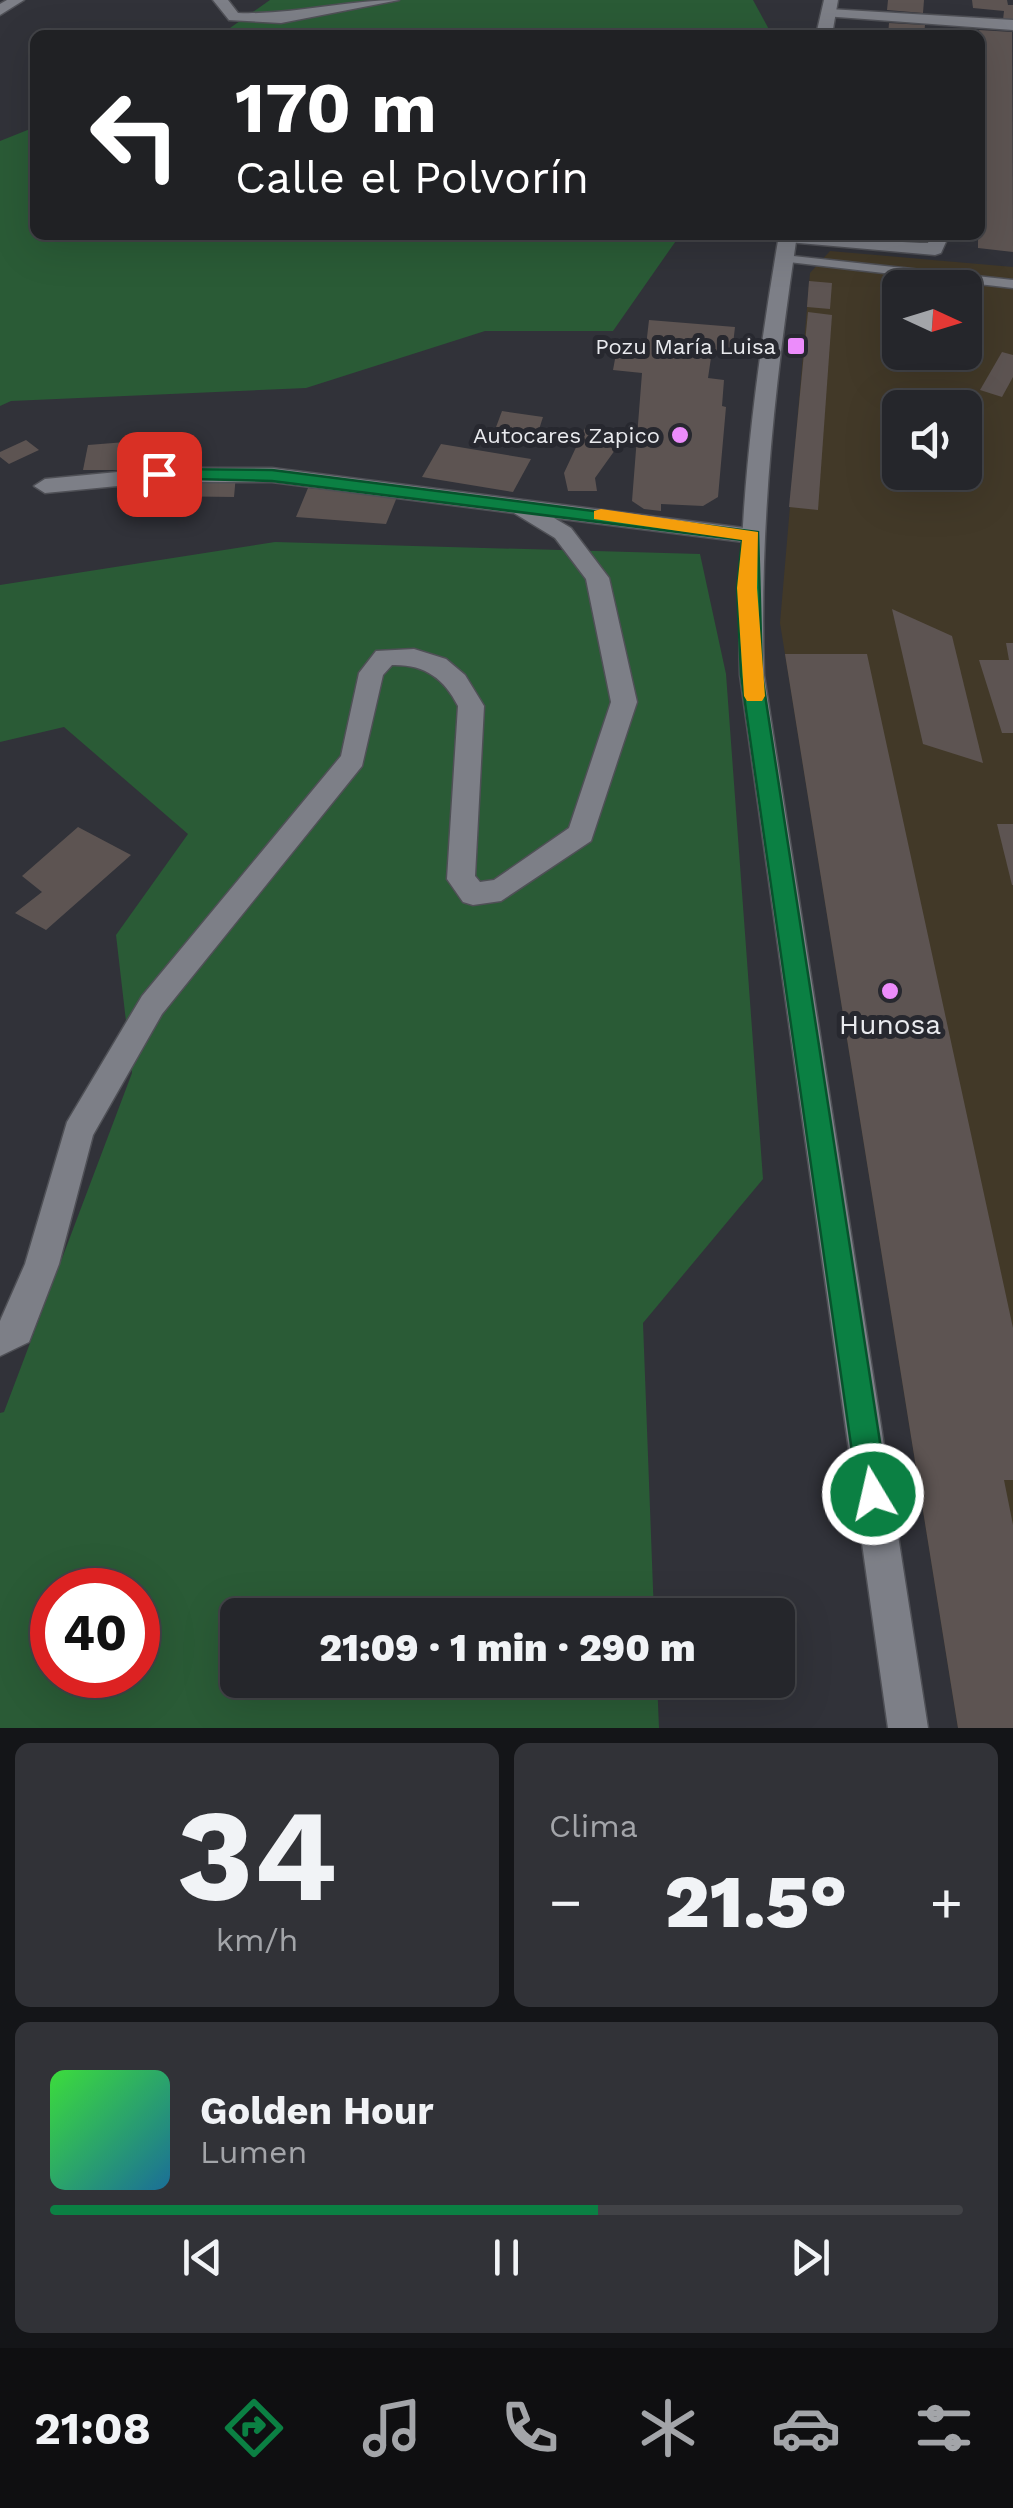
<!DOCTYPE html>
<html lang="es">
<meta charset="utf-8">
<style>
:root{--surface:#25262b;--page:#313237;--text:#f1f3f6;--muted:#a3a5a9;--line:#424347;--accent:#0b8043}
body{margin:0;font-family:"Work Sans",sans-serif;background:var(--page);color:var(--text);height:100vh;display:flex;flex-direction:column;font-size:38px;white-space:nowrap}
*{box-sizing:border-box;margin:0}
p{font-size:32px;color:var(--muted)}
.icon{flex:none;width:55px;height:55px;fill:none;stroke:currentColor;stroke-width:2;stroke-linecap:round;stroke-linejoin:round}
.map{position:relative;height:1728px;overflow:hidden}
.sheet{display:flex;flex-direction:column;gap:15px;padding:15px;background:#141518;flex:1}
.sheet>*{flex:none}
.hud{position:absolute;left:30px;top:30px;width:955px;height:210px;border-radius:15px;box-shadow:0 10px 40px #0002,0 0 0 2px var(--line);background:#202124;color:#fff;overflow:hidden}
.needle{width:65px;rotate:94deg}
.controls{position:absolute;left:882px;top:270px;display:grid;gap:20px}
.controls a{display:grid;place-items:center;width:100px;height:100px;border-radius:15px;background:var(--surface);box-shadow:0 10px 40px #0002,0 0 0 2px var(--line);font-size:50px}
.speed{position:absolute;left:30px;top:1568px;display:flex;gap:20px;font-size:50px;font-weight:700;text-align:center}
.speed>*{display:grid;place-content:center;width:130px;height:130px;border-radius:50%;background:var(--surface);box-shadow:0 10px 40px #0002,0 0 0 2px var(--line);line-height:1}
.speed .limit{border:15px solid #d22;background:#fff;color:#111}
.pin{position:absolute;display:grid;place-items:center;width:85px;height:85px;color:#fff;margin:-42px;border-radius:20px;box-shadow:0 5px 15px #0006}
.me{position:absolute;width:110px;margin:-55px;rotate:351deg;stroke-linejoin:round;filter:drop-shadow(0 0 8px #0008)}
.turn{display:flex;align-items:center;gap:35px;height:210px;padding:0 40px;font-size:45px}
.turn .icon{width:130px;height:130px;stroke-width:2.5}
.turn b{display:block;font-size:70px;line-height:85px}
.big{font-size:75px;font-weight:800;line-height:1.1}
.sheet .card{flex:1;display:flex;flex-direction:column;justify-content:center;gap:15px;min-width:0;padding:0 35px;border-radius:15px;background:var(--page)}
.sheet .dial{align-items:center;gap:0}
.dial b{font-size:130px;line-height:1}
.song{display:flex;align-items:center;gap:30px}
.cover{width:120px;height:120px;border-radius:15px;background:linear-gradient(135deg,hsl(120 70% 55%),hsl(200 70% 35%))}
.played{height:10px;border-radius:5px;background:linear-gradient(90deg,var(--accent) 60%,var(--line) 60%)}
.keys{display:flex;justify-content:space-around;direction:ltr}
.heat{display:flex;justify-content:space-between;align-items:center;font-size:55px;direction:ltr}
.sheet .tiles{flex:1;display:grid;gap:15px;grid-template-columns:1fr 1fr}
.card:last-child{grid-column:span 2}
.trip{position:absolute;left:220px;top:1598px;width:575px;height:100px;border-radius:15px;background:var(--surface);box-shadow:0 10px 40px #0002,0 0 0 2px var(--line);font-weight:800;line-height:100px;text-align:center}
.tabs{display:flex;height:160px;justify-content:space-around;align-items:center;background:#0f0f11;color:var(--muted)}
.tabs .icon{width:70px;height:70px}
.tabs .selected{color:var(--accent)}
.tabs b{font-size:45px;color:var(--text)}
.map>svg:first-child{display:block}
</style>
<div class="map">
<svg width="1013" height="1728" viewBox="0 0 1013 1728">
<rect width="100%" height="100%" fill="#313239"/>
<path fill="#423928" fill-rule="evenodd" d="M830,251l183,16v1461h-55l-178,-1105 30,-350zM900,288h65v64h-65zM900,408h65v64h-65z"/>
<g fill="#2a5b36" fill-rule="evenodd">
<polygon points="270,0 753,0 772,35 220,35"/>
<polygon points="35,127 35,235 680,235 613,331 485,331 306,388 11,401 0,406 0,141"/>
<path d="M275,542l425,12 26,120 37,505 -120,144 11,292h-416v65h419l2,48h-659v-315l4,-1 128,-339 -16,-138 72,-101 -124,-107 -64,15v-157zM52,1590h86v85h-86z"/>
</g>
<g fill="#5d5452">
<polygon points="888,0 924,0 923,13 887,10"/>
<polygon points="972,0 1007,0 1008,5 1013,5 1013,20 1003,20 1004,11 973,8"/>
<polygon points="889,23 925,25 924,35 888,35"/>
<polygon points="979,30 1012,32 1013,252 978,248"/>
<polygon points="866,235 916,235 915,243 866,238"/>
<polygon points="809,281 832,283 830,309 807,307"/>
<polygon points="808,312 832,315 818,510 789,507"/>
<polygon points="649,320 735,327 732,353 712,351 708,378 724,380 722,406 726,407 718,497 703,506 661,504 661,511 644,509 632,501 642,373 613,370 618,343 646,346"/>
<polygon points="1002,352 1013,355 1013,377 1002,397 980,390"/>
<polygon points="502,411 543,417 534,445 492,438"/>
<polygon points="586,426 625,436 595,478 597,491 568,491 564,473"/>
<polygon points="26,440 39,450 9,464 0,457 0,452"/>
<polygon points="151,440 144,470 83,470 88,445"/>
<polygon points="441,444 531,459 513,492 422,477"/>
<polygon points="167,475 236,475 234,497 156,496"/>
<polygon points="308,488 397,497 386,524 296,517"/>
<polygon points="892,609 952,636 983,763 923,744"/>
<polygon points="1006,643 1013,643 1013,733 1002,733 979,660 1009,660"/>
<polygon points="785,654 867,654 1013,1328 1013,1480 1004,1480 1013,1525 1013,1728 958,1728"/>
<polygon points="997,824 1013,824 1013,885 1012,885"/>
<polygon points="78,827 131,855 46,930 15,913 42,892 22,876"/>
</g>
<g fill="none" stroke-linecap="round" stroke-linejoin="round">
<defs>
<polygon id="service" points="784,255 1013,280 1013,288 780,261 778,259"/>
<g id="minor">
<polygon points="7,0 24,0 0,15 0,4"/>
<path d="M213,0h15l10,13c55,2 107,-13 161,-13l-118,23 -52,-3z"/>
<polygon points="829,9 1013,20 1013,30 824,16 822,13"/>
<polygon points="780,235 920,243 928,243 931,235 949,235 941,253 935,255 788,242 782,241"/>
<path d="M159,468h113l480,61 11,7 -11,7 -198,-25 17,10 38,50 28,124 -46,139 -90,60 -28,4 -10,-3 -16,-23 11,-173c-14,-28 -34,-42 -66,-41l-9,10 -21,91 -200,248 -69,121 -34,129 -30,78 -29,14v-35l25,-57 42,-142 75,-126 199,-240 18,-83 17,-22 38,-2 32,10 19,16 19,31 -9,170 5,6 14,-2 75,-52 42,-126 -25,-123 -31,-41 -41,-25 -242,-31h-113l-114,11 -11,-7 11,-7z"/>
</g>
<g id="tertiary">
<polygon points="824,0 838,0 832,35 816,35"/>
<path d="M779,235h18c-22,147 -38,292 -33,440l164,1053h-40l-148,-1053c-4,-149 14,-294 39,-440z"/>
</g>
</defs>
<use href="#service" stroke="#4f5056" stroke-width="3"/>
<use href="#minor" stroke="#4f5056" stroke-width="3"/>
<use href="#tertiary" stroke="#4f5056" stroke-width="3"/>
<use href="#service" fill="#7d7f87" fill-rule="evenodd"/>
<use href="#minor" fill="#7d7f87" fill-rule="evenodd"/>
<use href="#tertiary" fill="#7d7f87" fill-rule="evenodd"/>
</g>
<polygon fill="#0b8043" stroke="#07532c" stroke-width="2.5" points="159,469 272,470 758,532 762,675 888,1494 884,1505 873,1509 862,1505 858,1494 741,675 737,588 742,540 272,481 152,478 150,474"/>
<polygon fill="#f59e0b" points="601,509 758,532 757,588 765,696 762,701 747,701 744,696 737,588 742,540 594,519 594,511"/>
<g fill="#ec8cfb" stroke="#27282f" stroke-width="4">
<rect x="786" y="336" width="20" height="20" rx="5"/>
<circle cx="680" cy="435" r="10"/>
<circle cx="890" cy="991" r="10"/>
</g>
<g text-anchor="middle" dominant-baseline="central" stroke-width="10" stroke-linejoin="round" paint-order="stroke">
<g font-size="22" fill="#e9eaee" stroke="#27282f" text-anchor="end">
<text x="776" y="346">Pozu María Luisa</text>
<text x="660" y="435">Autocares Zapico</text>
</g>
<g font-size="28" fill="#e9eaee" stroke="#27282f">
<text x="890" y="1024">Hunosa</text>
</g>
</g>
</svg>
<div class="controls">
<a><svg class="needle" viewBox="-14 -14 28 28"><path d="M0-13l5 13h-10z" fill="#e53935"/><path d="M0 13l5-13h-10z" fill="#a3a5a9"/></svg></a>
<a><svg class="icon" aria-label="sound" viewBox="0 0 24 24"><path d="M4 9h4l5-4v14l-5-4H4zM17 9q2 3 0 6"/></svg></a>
</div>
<div class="speed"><div class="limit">40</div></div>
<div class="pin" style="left:159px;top:474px;background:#d93025"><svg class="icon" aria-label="arrive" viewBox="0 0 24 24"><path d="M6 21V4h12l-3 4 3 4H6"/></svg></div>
<svg class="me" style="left:873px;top:1494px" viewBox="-20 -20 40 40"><circle r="17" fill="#0b8043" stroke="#fff" stroke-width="3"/><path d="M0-11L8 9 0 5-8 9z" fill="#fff"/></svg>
<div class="trip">21:09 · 1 min · 290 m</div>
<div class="hud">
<div class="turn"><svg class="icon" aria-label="left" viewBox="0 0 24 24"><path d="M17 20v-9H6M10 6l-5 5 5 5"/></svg><div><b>170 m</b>Calle el Polvorín</div></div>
</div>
</div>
<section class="sheet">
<div class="tiles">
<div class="card dial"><b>34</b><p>km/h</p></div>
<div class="card"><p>Clima</p>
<div class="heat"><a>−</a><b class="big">21.5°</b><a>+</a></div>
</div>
<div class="card">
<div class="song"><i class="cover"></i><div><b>Golden Hour</b><p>Lumen</p></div></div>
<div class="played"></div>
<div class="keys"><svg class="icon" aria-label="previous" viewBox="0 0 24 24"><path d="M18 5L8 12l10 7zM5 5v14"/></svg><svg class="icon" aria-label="pause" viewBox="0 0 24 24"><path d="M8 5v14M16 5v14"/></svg><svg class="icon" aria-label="next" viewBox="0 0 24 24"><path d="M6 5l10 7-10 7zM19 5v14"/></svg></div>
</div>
</div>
</section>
<nav class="tabs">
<b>21:08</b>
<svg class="icon selected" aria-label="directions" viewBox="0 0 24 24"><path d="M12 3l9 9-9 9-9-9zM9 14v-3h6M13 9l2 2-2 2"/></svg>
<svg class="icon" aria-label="music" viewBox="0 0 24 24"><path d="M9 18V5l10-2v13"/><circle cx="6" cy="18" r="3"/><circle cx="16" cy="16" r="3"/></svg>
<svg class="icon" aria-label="phone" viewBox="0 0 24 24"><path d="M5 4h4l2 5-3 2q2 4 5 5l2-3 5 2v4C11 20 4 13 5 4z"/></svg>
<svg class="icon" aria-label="climate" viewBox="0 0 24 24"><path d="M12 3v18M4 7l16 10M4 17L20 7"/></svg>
<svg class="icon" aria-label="car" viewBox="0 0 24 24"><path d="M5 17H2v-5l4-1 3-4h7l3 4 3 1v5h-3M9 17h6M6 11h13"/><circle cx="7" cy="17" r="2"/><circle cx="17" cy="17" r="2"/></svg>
<svg class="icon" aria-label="filters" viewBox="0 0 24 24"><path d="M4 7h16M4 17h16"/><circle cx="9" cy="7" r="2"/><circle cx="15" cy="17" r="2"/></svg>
</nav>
